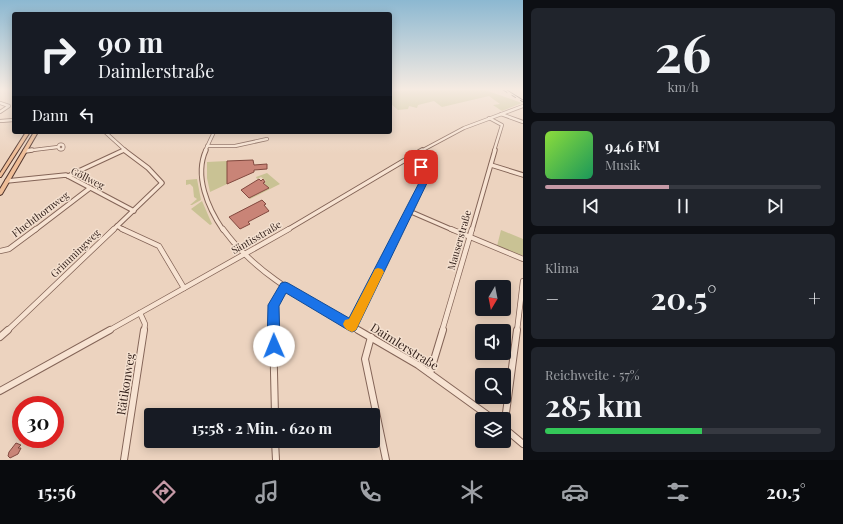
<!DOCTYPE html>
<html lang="de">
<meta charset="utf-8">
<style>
:root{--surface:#171b24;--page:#20242c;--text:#f1f3f6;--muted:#9ea1a6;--line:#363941;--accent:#c599a6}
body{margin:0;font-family:"Playfair Display",serif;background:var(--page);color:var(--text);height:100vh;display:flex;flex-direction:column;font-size:15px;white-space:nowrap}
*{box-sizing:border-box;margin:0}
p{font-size:13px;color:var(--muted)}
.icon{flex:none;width:22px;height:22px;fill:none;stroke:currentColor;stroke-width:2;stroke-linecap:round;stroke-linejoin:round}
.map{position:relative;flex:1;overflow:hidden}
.panel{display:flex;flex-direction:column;gap:8px;padding:8px;background:#0d0f14;width:320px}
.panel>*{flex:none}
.hud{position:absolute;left:12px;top:12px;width:380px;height:122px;border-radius:4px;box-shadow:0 2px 10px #0003;background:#171b24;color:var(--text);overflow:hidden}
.needle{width:26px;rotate:190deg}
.fabs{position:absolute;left:475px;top:280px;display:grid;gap:8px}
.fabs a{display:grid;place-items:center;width:36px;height:36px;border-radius:4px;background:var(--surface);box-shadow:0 2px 10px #0003;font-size:20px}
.speed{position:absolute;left:12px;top:396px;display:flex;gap:8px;font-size:20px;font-weight:700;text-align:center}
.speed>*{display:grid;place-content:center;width:52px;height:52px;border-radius:50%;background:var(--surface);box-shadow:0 2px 10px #0003;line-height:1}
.speed .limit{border:6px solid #d22;background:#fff;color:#111}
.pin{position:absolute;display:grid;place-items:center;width:34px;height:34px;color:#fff;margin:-17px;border-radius:8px;box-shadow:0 2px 6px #0006}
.me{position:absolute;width:44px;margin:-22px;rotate:359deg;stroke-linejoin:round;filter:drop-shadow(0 0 3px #0008)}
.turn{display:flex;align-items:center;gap:14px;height:84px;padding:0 20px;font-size:18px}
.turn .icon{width:52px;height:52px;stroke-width:2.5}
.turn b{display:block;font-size:28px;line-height:34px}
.then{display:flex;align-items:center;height:38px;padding:0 20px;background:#0003;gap:8px;font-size:15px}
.big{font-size:30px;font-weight:700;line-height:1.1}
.panel .widget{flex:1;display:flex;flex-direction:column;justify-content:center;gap:6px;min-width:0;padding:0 14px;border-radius:6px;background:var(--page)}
.panel .dial{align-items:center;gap:0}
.dial b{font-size:52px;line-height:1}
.song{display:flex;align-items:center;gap:12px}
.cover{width:48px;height:48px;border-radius:6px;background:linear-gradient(135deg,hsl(90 70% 55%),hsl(150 70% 35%))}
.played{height:4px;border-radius:2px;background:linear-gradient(90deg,var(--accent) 45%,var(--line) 45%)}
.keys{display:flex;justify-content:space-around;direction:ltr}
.heat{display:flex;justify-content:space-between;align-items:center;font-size:22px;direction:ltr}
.charge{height:6px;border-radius:3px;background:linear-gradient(90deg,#34c759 57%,var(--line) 0)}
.trip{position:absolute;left:144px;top:408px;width:236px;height:40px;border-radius:4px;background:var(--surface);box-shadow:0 2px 10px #0003;font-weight:700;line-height:40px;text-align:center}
.menu{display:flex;height:64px;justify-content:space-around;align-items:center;background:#090b0e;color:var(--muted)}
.menu .icon{width:28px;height:28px}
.menu .current{color:var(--accent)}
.menu b{font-size:18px;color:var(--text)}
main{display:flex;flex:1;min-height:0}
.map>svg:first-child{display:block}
</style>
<main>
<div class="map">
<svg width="523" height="460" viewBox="0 0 523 460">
<rect width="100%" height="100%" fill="#ecd3bf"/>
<g fill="#c9c294">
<polygon points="402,90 485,90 522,103 502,111 493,105 500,104 489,96 442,107 434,101 418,105 417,108 409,106 408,109 398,110 390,103 390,92"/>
<polygon points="227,161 227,184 210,192 207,178 207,162"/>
<polygon points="267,173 280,184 250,199 249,198 269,188 264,183 266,181 261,177 257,179 256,177"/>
<polygon points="197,179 201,200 192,205 190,205 197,199 194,197 193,187 190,184 186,185 186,180"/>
<polygon points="202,201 212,224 210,225 191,209"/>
<polygon points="501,230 523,239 523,255 519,255 497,246"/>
</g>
<g fill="#c98477" stroke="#82493f">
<polygon points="253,160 254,165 267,164 267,169 254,170 254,172 227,184 227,161"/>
<polygon points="259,179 261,181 263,179 265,182 263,183 269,188 249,198 241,190"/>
<polygon points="262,200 266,204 264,205 269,211 248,222 250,224 240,229 229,217"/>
<polygon points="16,443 21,445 18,448 21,448 18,454 10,458 8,456 9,452"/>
</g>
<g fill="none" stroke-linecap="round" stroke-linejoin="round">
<defs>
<g id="minor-far3">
<polyline points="0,103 9,106 0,112"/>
<polyline points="501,114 523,122"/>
<polyline points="489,118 502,125 494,151"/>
<polyline points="0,121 14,120"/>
<polyline points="105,132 126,151"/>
<circle cx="61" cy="147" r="2.5"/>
<polyline points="207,146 235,146 267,139"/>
<polyline points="25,151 58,147"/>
<polyline points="122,151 124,150"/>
<polyline points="205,151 214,132"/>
<polyline points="421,151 464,128 523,106"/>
</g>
<g id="minor-far2">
<path d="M206,150c-12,26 2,58 17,80"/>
<polyline points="25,151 32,150"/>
<polyline points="491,165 523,175"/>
<polyline points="68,176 124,150"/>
<polyline points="7,181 66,175 134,211"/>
<polyline points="409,211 453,230"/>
<polyline points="117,226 124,230"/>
<polyline points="35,230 90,188"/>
<polyline points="113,230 162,183 148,168 124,150"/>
<polyline points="287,230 422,150"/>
<polyline points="400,230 425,179 422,169 408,158"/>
<polyline points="472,230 495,150"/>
</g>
<g id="minor-far1">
<polyline points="122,229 159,246 184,288"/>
<path d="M223,229c34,47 87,73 136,102"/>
<polyline points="451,229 523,259"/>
<polyline points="0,251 9,249 36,229"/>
<polyline points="140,313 145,324 144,331"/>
<polyline points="352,326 400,229"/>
<polyline points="7,331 114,229"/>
<polyline points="108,331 289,229"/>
<path d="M273,331c0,-23 -2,-26 12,-44"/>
<polyline points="442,331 472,229"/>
<polyline points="517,331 523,281"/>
</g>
<g id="minor">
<polyline points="273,330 275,415"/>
<polyline points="358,330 418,365 493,419"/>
<polyline points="0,337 8,330"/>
<polyline points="371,337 365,359 386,460"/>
<polyline points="430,373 443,330"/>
<polyline points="0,391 110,330"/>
<polyline points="504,428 517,330"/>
<polyline points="504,428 523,444"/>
<polyline points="275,441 276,460"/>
<polyline points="124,460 144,330"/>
</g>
<g id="major">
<polygon points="26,132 30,132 1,177 0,177 0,173"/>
<polygon points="34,132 38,132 2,194 0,195 0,189"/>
</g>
</defs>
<use href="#minor-far3" stroke="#846558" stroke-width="4"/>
<use href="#minor-far2" stroke="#846558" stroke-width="5.5"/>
<use href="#minor-far1" stroke="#846558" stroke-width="6"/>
<use href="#minor" stroke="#846558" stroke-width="8"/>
<use href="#major" stroke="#51352d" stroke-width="2"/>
<use href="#minor-far3" stroke="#f7e3d2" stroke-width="2.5"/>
<use href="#minor-far2" stroke="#f7e3d2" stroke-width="3.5"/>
<use href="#minor-far1" stroke="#f7e3d2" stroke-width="4.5"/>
<use href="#minor" stroke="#f7e3d2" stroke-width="6"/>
<use href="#major" fill="#efbe98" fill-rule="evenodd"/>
<polyline stroke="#34221c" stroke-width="1" points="507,90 523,100"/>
<polyline stroke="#34221c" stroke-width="1" stroke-dasharray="5 5" stroke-linecap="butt" points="503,90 523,102"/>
</g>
<linearGradient id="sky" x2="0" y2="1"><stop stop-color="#8cb8d1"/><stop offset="0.58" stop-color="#f6ebe2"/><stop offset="1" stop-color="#f6ebe2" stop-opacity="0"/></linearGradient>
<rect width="523" height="154" fill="url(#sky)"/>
<polygon fill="#1a73e8" stroke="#114b97" points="421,165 424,166 429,175 429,179 356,330 352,332 348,330 286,293 279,306 280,346 278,350 274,352 269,350 267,346 268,305 281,283 285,282 288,283 349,318 421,179 421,175 417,167"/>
<path fill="#f59e0b" d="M378,268l4,1 2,3 -28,58 -4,2c-5,-2 -7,-3 -9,-8l2,-4 4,-1 26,-50z"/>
<g text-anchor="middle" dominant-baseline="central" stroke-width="3" stroke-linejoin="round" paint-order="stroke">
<g font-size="10" fill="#34221c" stroke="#f4e0cf">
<text transform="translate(88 178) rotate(27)">Göllweg</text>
<text transform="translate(40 214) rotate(-37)">Fluchthornweg</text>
<text transform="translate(256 237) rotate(-30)">Säntisstraße</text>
<text transform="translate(459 240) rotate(-74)">Mauserstraße</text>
<text transform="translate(75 253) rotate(-44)">Grimmingweg</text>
</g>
<g font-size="12" fill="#34221c" stroke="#f4e0cf">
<text transform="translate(405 346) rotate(32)">Daimlerstraße</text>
<text transform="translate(125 384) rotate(-81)">Rätikonweg</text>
</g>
</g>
</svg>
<div class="fabs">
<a><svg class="needle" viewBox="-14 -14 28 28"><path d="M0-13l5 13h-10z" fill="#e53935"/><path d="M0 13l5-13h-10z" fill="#9ea1a6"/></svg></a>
<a><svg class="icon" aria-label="sound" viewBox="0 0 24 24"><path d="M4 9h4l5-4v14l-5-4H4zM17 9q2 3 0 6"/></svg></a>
<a><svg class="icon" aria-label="search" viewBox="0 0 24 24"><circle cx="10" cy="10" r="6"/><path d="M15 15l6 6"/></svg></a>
<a><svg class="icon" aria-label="layers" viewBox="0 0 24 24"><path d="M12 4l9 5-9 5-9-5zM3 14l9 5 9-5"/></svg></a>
</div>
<div class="speed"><div class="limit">30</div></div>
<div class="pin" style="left:421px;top:167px;background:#d93025"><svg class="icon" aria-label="arrive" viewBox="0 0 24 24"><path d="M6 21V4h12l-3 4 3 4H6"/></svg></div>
<svg class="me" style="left:274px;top:346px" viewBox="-20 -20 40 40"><circle r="19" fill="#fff"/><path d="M0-13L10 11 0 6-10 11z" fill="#1a73e8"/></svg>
<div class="trip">15:58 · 2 Min. · 620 m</div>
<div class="hud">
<div class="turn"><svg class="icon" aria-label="right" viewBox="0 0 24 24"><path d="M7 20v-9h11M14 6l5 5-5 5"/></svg><div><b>90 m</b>Daimlerstraße</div></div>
<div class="then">Dann<svg class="icon" aria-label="left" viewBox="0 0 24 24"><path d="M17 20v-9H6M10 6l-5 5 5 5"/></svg></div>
</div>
</div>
<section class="panel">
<div class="widget dial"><b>26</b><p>km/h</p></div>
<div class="widget">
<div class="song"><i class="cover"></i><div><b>94.6 FM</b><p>Musik</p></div></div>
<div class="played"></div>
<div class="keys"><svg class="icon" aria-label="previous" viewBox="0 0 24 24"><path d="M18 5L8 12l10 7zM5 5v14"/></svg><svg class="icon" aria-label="pause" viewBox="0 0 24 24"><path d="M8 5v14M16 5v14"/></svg><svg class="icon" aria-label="next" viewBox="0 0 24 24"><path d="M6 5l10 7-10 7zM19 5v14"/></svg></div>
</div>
<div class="widget"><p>Klima</p>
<div class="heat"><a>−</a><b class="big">20.5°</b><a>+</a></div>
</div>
<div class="widget"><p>Reichweite · 57%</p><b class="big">285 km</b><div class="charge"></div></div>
</section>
</main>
<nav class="menu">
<b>15:56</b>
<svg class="icon current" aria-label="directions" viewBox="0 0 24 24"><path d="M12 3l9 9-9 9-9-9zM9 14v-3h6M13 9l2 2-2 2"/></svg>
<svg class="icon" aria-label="music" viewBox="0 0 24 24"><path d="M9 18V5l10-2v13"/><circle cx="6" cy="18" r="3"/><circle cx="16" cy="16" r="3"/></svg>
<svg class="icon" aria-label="phone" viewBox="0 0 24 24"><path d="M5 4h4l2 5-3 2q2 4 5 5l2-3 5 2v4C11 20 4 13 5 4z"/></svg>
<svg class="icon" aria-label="climate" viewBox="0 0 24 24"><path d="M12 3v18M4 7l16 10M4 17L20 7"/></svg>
<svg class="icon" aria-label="car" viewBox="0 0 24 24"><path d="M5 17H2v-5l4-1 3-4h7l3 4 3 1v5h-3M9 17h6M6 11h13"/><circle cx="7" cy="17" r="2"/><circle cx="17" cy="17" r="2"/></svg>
<svg class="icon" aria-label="filters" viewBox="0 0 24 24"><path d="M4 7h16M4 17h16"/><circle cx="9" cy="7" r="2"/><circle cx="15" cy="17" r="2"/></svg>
<b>20.5°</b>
</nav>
